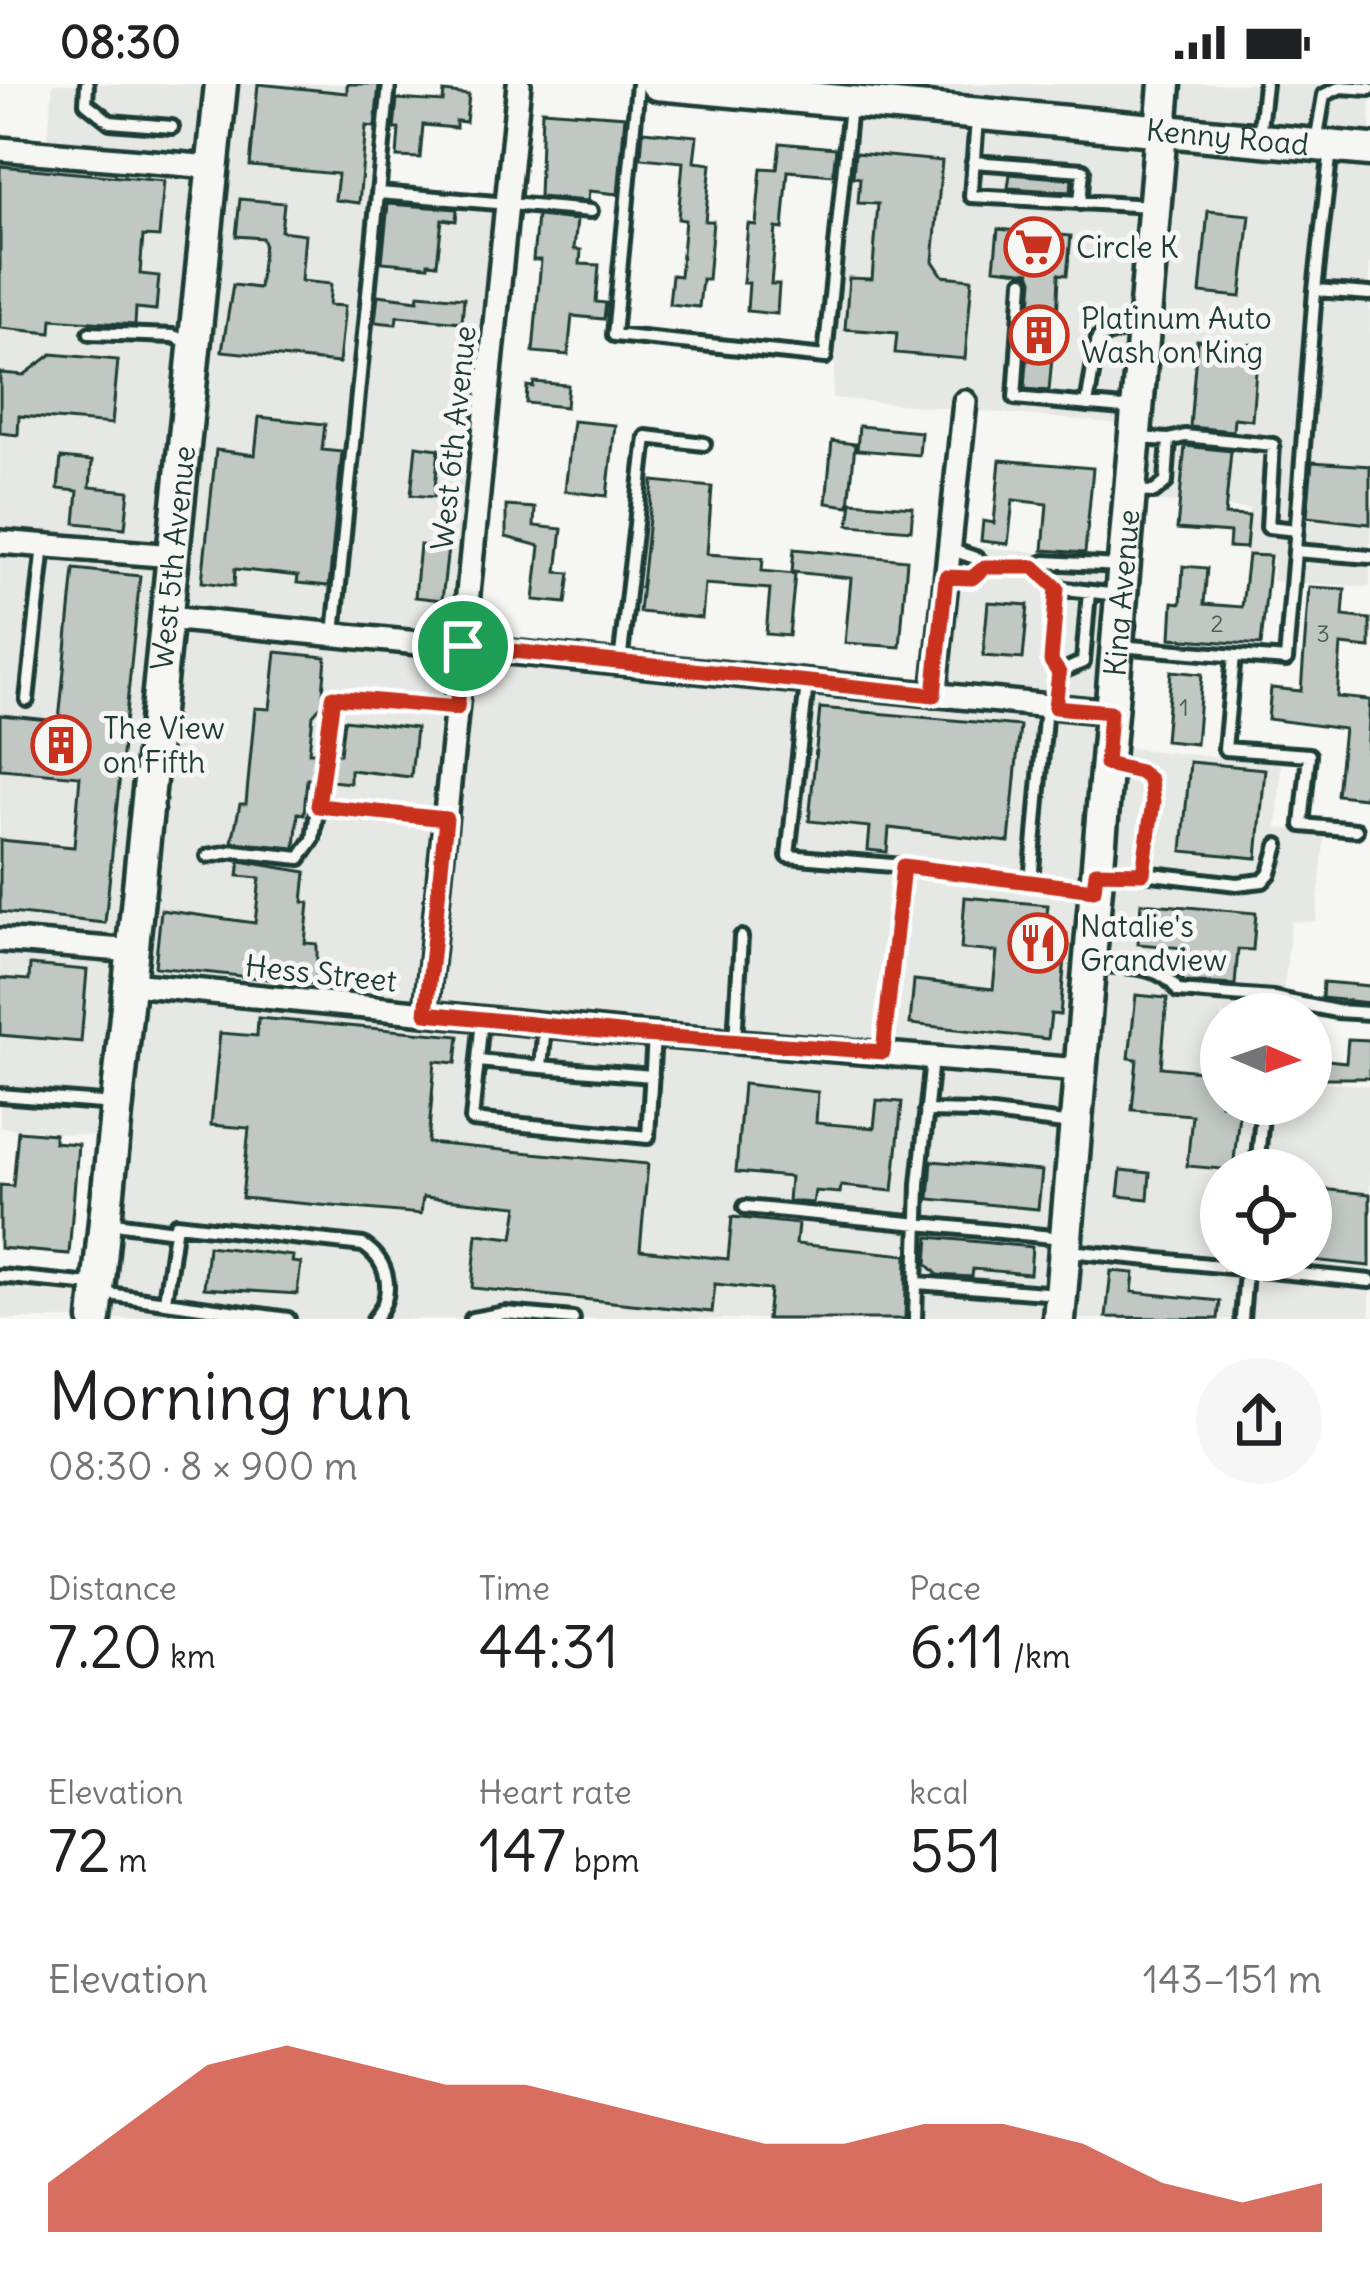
<!DOCTYPE html>
<html lang="en">
<head>
<meta charset="utf-8">
<style>
  :root { --surface:#fff; --page:#f6f6f6; --text:#202124; --muted:#757577; --accent:#c8321e }
  body { margin:0; font-family:Delius,sans-serif; background:var(--page); color:var(--text); height:100vh; display:flex; flex-direction:column; font-size:45px; white-space:nowrap }
  * { box-sizing:border-box; margin:0 }
  p { font-size:39px; color:var(--muted) }
  .icon { flex:none; width:66px; height:66px; fill:none; stroke:currentColor; stroke-width:2; stroke-linecap:round; stroke-linejoin:round }
  .map { position:relative; height:1235px; overflow:hidden }
  .details { display:flex; flex-direction:column; background:var(--surface); flex:1 }
  .details>* { flex:none }
  .needle { width:78px; rotate:92deg }
  .tools { position:absolute; left:1200px; top:909px; display:grid; gap:24px }
  .tools a { display:grid; place-items:center; width:132px; height:132px; border-radius:50%; background:var(--surface); box-shadow:0 6px 18px #0003; font-size:60px }
  .pin { position:absolute; display:grid; place-items:center; width:102px; height:102px; color:#fff; margin:-51px; border:6px solid #fff; border-radius:50%; box-shadow:0 3px 12px #0007 }
  .round { display:grid; place-items:center; flex:none; width:126px; height:126px; border-radius:63px; background:var(--page) }
  .headline { display:flex; align-items:center; justify-content:space-between; height:204px; padding:0 48px }
  h1 { font-size:66px; font-weight:600; line-height:90px }
  .metrics { display:grid; grid-template-columns:repeat(3,1fr); gap:18px; height:204px; padding:12px 48px }
  .metrics div { display:grid; align-content:center }
  .metrics b { font-size:60px; font-weight:600 }
  .metrics small { font-size:33px; font-weight:400 }
  .metrics p { font-size:33px }
  .chart { height:336px; padding:24px 48px }
  .chart p { display:flex; justify-content:space-between }
  .chart svg { width:100%; height:216px; margin-top:12px; fill:var(--accent); opacity:.7 }
  .status { display:flex; justify-content:space-between; align-items:center; height:84px; padding:0 60px; background:var(--surface); direction:ltr }
  .status svg { height:33px; fill:currentColor }
  .map>svg:first-child { display:block }
</style>
</head>
<body>
<div class="status"><b>08:30</b><svg viewBox="0 0 49 12"><path d="M0 12V9h3v3zM5 12V6h3v6zM10 12V3h3v9zM15 12V0h3v12zM26 1h20v11H26zM47 4h2v5h-2z"/></svg></div>
<div class="map">
<svg width="1370" height="1235" viewBox="0 0 1370 1235">
  <rect width="100%" height="100%" fill="#f6f6f2"/>
  <filter id="ink" filterUnits="userSpaceOnUse"><feTurbulence type="fractalNoise" baseFrequency=".00833" numOctaves="2"/><feDisplacementMap in="SourceGraphic" scale="24" xChannelSelector="R" yChannelSelector="G"/><feConvolveMatrix kernelMatrix="1 2 1 2 8 2 1 2 1" color-interpolation-filters="sRGB"/></filter>
  <g filter="url(#ink)">
    <path fill="#e6e8e4" fill-rule="evenodd" d="M53 0H388L378 107 510 121 465 561 936 608 949 460 1124 477 1110 662 1281 680 1277 744 1325 748 1316 837 1291 838 1281 930H1221V1020H1311V997L1370 1002V1235H0V1186L89 1194 100 1053 0 1043V64L46 68ZM1221 1086H1311V1176H1221Z
      M831 0H1370V503L1272 497 1273 474 1246 471 1249 425 1129 415 1134 341 832 314 861 4Z"/>
    <path fill="#c1c8c3" stroke="#1f3d34" stroke-width="3" d="M258 0 347 9V0H379L375 43 366 42 359 119 335 116 338 90 250 82Z
      M444 8 469 11 466 38 456 37V44L423 41 420 74 397 73 399 45H394L397 15 443 18Z
      M542 26 625 32 618 110 589 107 588 117 539 113Z
      M643 47 697 52 694 78 711 80 705 137H713L708 196 702 195 699 223 669 220 672 191 680 192 685 136 678 135 683 78 641 74Z
      M780 59 836 64 833 91 788 87 783 145 776 144 771 200H779L777 230 747 227 749 199H743L748 140 756 141 761 84 777 85Z
      M855 69 942 77 933 177 943 192 972 195 965 275 895 269 897 249 845 245 849 194 872 195 878 120 858 119 860 94 853 93Z
      M0 82 164 97 159 153 143 152 140 190 159 192 156 226 136 224 135 241 52 235 51 249 0 244Z
      M1010 90 1072 95 1071 108 1008 104Z
      M240 115 284 119 281 147 305 150 301 197 331 200 329 221 345 222 339 279 222 267 233 201 259 204 264 160 262 154 236 152Z
      M388 120 457 125 456 137 442 135 437 180 428 179V182L382 178Z
      M1208 127 1250 131 1241 213 1200 209Z
      M537 132 577 136 574 165 581 166 580 180 599 181 596 218 606 219 604 235 572 232 568 271 533 268 541 176H533Z
      M998 145 1071 152 1067 191 1059 190 1056 262H1053L1049 307 1025 305 1033 196 1030 188 994 184Z
      M419 210 464 214 462 238 397 232 396 240 375 238 378 211 418 216Z
      M1197 256 1258 261 1252 336 1234 334 1233 347 1190 343Z
      M52 270 118 276 112 340 19 332 18 351 0 349V289L24 291Z
      M534 298 568 301 566 323 526 319 527 302 533 303Z
      M259 333 325 340 322 366 342 368 329 502 297 499 298 492 235 485 234 502 202 498 216 366 255 371Z
      M573 337 615 341 607 412 565 407Z
      M859 342 921 348 919 371 857 366Z
      M832 357 855 360 849 422 826 419Z
      M416 362 439 365 434 413 411 411Z
      M1185 362 1231 367 1225 431 1249 432 1246 464 1229 463 1230 449 1177 445Z
      M61 374 92 377 90 403 129 407 125 444 75 439 78 407 58 405Z
      M1000 376 1093 384 1085 469 1043 466 1047 420 1013 416 1008 460 981 457 983 437 994 439Z
      M1312 378 1370 382V440L1307 433Z
      M653 397 712 403 707 470 763 474 762 487 795 490 789 552 766 550 770 505 705 500 702 534 639 528Z
      M852 418 913 423 911 446 849 441Z
      M506 422 535 424 534 442 562 445 557 488 570 489 566 519 534 516 540 462 506 453Z
      M420 461 448 464 442 516 415 513Z
      M794 465 907 476 900 563 845 559 851 494 792 488Z
      M1248 471 1270 472 1261 561 1171 554 1173 518 1181 519 1183 482 1207 484 1204 520 1242 523Z
      M74 485 140 492 105 839 0 828V756L74 763 80 692 0 685V631L59 637Z
      M1309 503 1345 505 1343 532 1370 535V564L1341 561 1337 613 1370 616 1365 714 1337 711 1344 645 1268 635 1271 604 1301 607Z
      M988 518 1028 521 1023 575 983 572Z
      M276 568 326 573 322 621 313 631 309 668H315L312 695H307L304 730 298 729 295 764 232 758 240 720H246L255 624 270 625Z
      M1171 587 1202 590 1196 660 1165 657Z
      M820 624 1020 642 1009 758 889 744 887 768 868 766 870 743 809 737Z
      M344 636 416 644 411 693 350 686V699L331 697 335 670H340Z
      M1190 678 1265 685 1257 774 1182 767Z
      M240 777 306 788 303 818 309 819 305 859 317 860V900L155 883 161 826 255 839 260 794 238 792Z
      M965 813 1048 821 1045 848 1067 850 1060 931 1051 930 1048 955 910 940 914 896 993 905 997 868 961 865Z
      M1141 819 1256 829 1253 866 1238 865 1235 901 1183 898 1184 864 1138 860Z
      M30 881 87 886 81 958 0 951V894L29 896Z
      M1323 898 1370 902V919L1322 914Z
      M1136 911 1167 914 1161 983 1221 989V1020H1240L1233 1086 1187 1082 1192 1031 1132 1026 1137 975 1129 974Z
      M258 934 459 952 456 979 435 977 428 1059 648 1080 640 1166 728 1175 732 1133 798 1140 796 1160 907 1171 905 1235H767L770 1206 715 1200 712 1228 472 1204 477 1150 513 1154 518 1122 423 1113 421 1130 242 1114 249 1044 211 1041 220 949 257 952Z
      M1348 955 1370 956V994H1317L1318 975 1346 978Z
      M743 1000 818 1008 816 1039 874 1044 877 1016 902 1018 893 1107 841 1102 840 1109 815 1107 813 1119 788 1117 790 1093 736 1088Z
      M18 1047 54 1050V1058L78 1060 69 1170 0 1164V1101L13 1102Z
      M932 1077 1042 1087 1038 1125 929 1115Z
      M1121 1086 1150 1089 1148 1115 1118 1112Z
      M1311 1104 1370 1110V1182L1311 1176Z
      M929 1153 1032 1163 1030 1190 973 1185 972 1193 938 1191 927 1180Z
      M208 1162 293 1172 292 1178 301 1179 297 1210 204 1204Z
      M1111 1187 1134 1189 1132 1208 1220 1217 1218 1235 1106 1233Z"/>
    <g fill="none" stroke-linecap="round" stroke-linejoin="round">
      <defs>
        <path id="lane" d="M87 0 86 19 110 38 172 43
          M638 0 614 251 825 273 850 21
          M977 36 971 112 1151 122
          M1259 53 1265 0
          M1316 58 1324 11 1341 3 1370 5
          M1331 65 1315 206 1370 210
          M973 78 1083 86 1080 119
          M379 109 591 127
          M1023 197 1015 314 1134 325
          M90 249 173 252 191 259
          M1087 321 1098 254 1126 245 1141 248
          M1138 354 1169 356 1185 352 1273 361 1268 443 1297 446
          M1131 407 1154 408 1166 398 1169 356
          M949 465 978 475 985 483H1034L1057 504
          M1295 467 1315 206
          M1034 483 1045 478 1120 482
          M946 493 972 494 985 483
          M334 550 389 0
          M1119 562 1286 576 1295 467 1370 473
          M1234 572 1225 665 1309 671 1302 741 1356 746
          M620 579 646 353 704 360
          M1059 589 1083 578 1089 508
          M807 599 788 772 903 782
          M27 616 44 461
          M1055 623 1059 589 1051 577 1057 504 1118 511
          M318 722 446 735
          M208 772 235 767 300 774 313 755 333 613 457 624
          M1103 788 1143 789 1153 718 1150 696 1140 688 1109 681
          M1143 789 1237 800 1263 797 1270 789 1278 761
          M1031 798 1046 622
          M1090 881C1120 883 1161 878 1178 907L1273 914 1336 927 1370 929
          M482 935 472 1036 648 1053 654 951
          M545 942 541 983 652 992
          M735 957 741 853
          M883 968 903 782 1091 805
          M478 977 541 983
          M0 1011 114 1020
          M926 1027 976 1028 1072 1040
          M1257 1086 1263 1020
          M745 1123 1063 1154
          M107 1138 175 1147
          M1069 1167 1370 1197
          M0 1192 92 1201
          M918 1199 1058 1210
          M101 1209 288 1235
          M165 1217 176 1140 363 1161C390 1178 395 1211 374 1235
          M472 1235 505 1229 573 1235
          M915 1235 919 1100 932 975
          M1242 1235 1247 1176"/>
        <path id="street" d="M0 65 211 83
          M0 458 173 472
          M167 534 1110 628
          M934 611 965 318
          M0 856 134 867
          M131 900 629 949 1080 986
          M426 929 519 0"/>
        <g id="secondary">
          <path id="s1" d="M657 0 1370 66"/>
          <path id="s2" d="M95 1235 221 0"/>
          <path id="s3" d="M1059 1235 1165 0"/>
        </g>
      </defs>
      <use href="#lane" stroke="#1f3d34" stroke-width="20"/>
      <use href="#street" stroke="#1f3d34" stroke-width="30"/>
      <use href="#secondary" stroke="#1f3d34" stroke-width="39"/>
      <use href="#lane" stroke="#f6f6f2" stroke-width="10"/>
      <use href="#street" stroke="#f6f6f2" stroke-width="21"/>
      <use href="#secondary" stroke="#f6f6f2" stroke-width="30"/>
    </g>
  </g>
  <g fill="none" stroke-linecap="round" stroke-linejoin="round" filter="url(#ink)">
    <defs>
      <path id="route" d="M985 483H1034L1057 504 1051 577 1059 589 1055 623 1110 628 1106 680 1140 688 1150 696 1153 718 1143 789 1096 788 1094 806 903 782 883 968 629 950 426 929 446 735 318 722 333 613 457 624 463 562 934 611 946 493 972 494Z"/>
    </defs>
    <use href="#route" stroke="#fff" stroke-width="24"/>
    <use href="#route" stroke="#c8321e" stroke-width="15"/>
  </g>
  <defs>
    <symbol id="supermarket-ring" viewBox="-11 -11 22 22"><circle r="9.5" fill="#f6f6f2" stroke="#c8321e" stroke-width="1.5"/><path d="M-6-5.5h2.5l.6 2H6L4.5 2H-2.5L-4.4-4H-6ZM-1.5 3.2a1.3 1.3 0 1 0 .1 0ZM3 3.2a1.3 1.3 0 1 0 .1 0Z" fill="#c8321e"/></symbol>
    <symbol id="building-ring" viewBox="-11 -11 22 22"><circle r="9.5" fill="#f6f6f2" stroke="#c8321e" stroke-width="1.5"/><path d="M-4-6H4V6H1V3H-1V6H-4ZM-2.5-4.3h1.7v1.8h-1.7ZM.8-4.3h1.7v1.8H.8ZM-2.5-1h1.7V.8h-1.7ZM.8-1h1.7V.8H.8Z" fill="#c8321e"/></symbol>
    <symbol id="restaurant-ring" viewBox="-11 -11 22 22"><circle r="9.5" fill="#f6f6f2" stroke="#c8321e" stroke-width="1.5"/><path d="M-5-6h1v4h1v-4h1v4h1v-4h1v5L-1.5 .5V6h-2V.5L-5-1ZM5-6V6H3V1.5H1.5Q1.5-4 5-6Z" fill="#c8321e"/></symbol>
  </defs>
  <g fill-rule="evenodd">
    <use href="#supermarket-ring" x="1001" y="130" width="66" height="66"/>
    <use href="#building-ring" x="1006" y="218" width="66" height="66"/>
    <use href="#building-ring" x="28" y="628" width="66" height="66"/>
    <use href="#restaurant-ring" x="1005" y="826" width="66" height="66"/>
  </g>
  <g text-anchor="middle" dominant-baseline="central" stroke-width="10" stroke-linejoin="round" paint-order="stroke">
    <g font-size="24" fill="#486058">
      <text x="1217" y="539">2</text>
      <text x="1323" y="549">3</text>
      <text x="1184" y="623">1</text>
    </g>
    <g font-size="30" fill="#1f3d34" stroke="#f6f6f2">
      <text stroke="none"><textPath href="#s1" startOffset="573">Kenny Road</textPath></text>
      <text transform="translate(453 354) rotate(-84)">West 6th Avenue</text>
      <text stroke="none"><textPath href="#s2" startOffset="765">West 5th Avenue</textPath></text>
      <text stroke="none"><textPath href="#s3" startOffset="729">King Avenue</textPath></text>
      <text transform="translate(321 889) rotate(6)">Hess Street</text>
    </g>
    <g font-size="30" fill="#1f3d34" stroke="#f6f6f2" text-anchor="start">
      <text x="1076" y="163">Circle K</text>
      <text x="1081" y="234">Platinum Auto<tspan x="1081" dy="34">Wash on King</tspan></text>
      <text x="103" y="644">The View<tspan x="103" dy="34">on Fifth</tspan></text>
      <text x="1080" y="842">Natalie's<tspan x="1080" dy="34">Grandview</tspan></text>
    </g>
  </g>
</svg>
<div class="tools">
<a><svg class="needle" viewBox="-14 -14 28 28"><path d="M0-13l5 13h-10z" fill="#e53935"/><path d="M0 13l5-13h-10z" fill="#757577"/></svg></a>
<a><svg class="icon" aria-label="locate" viewBox="0 0 24 24"><circle cx="12" cy="12" r="6"/><path d="M12 2v4M12 18v4M2 12h4M18 12h4"/></svg></a>
</div>
<div class="pin" style="left:463px;top:562px;background:#1e9e55"><svg class="icon" aria-label="arrive" viewBox="0 0 24 24"><path d="M6 21V4h12l-3 4 3 4H6"/></svg></div>
</div>
<section class="details">
<div class="headline"><div><h1>Morning run</h1><p>08:30 · 8 × 900 m</p></div><a class="round"><svg class="icon" aria-label="share" viewBox="0 0 24 24"><path d="M12 15V3M7 8l5-5 5 5M5 13v7h14v-7"/></svg></a></div>
<div class="metrics">
<div><p>Distance</p><b>7.20<small> km</small></b></div>
<div><p>Time</p><b>44:31</b></div>
<div><p>Pace</p><b>6:11<small> /km</small></b></div>
</div>
<div class="metrics">
<div><p>Elevation</p><b>72<small> m</small></b></div>
<div><p>Heart rate</p><b>147<small> bpm</small></b></div>
<div><p>kcal</p><b>551</b></div>
</div>
<div class="chart"><p><span>Elevation</span>143–151 m</p>
<svg viewBox="0 0 160 44" preserveAspectRatio="none"><path d="M0 44V34L10 22L20 10L30 6L40 10L50 14L60 14L70 18L80 22L90 26L100 26L110 22L120 22L130 26L140 34L150 38L160 34V44z"/></svg>
</div>
</section>
</body>
</html>
